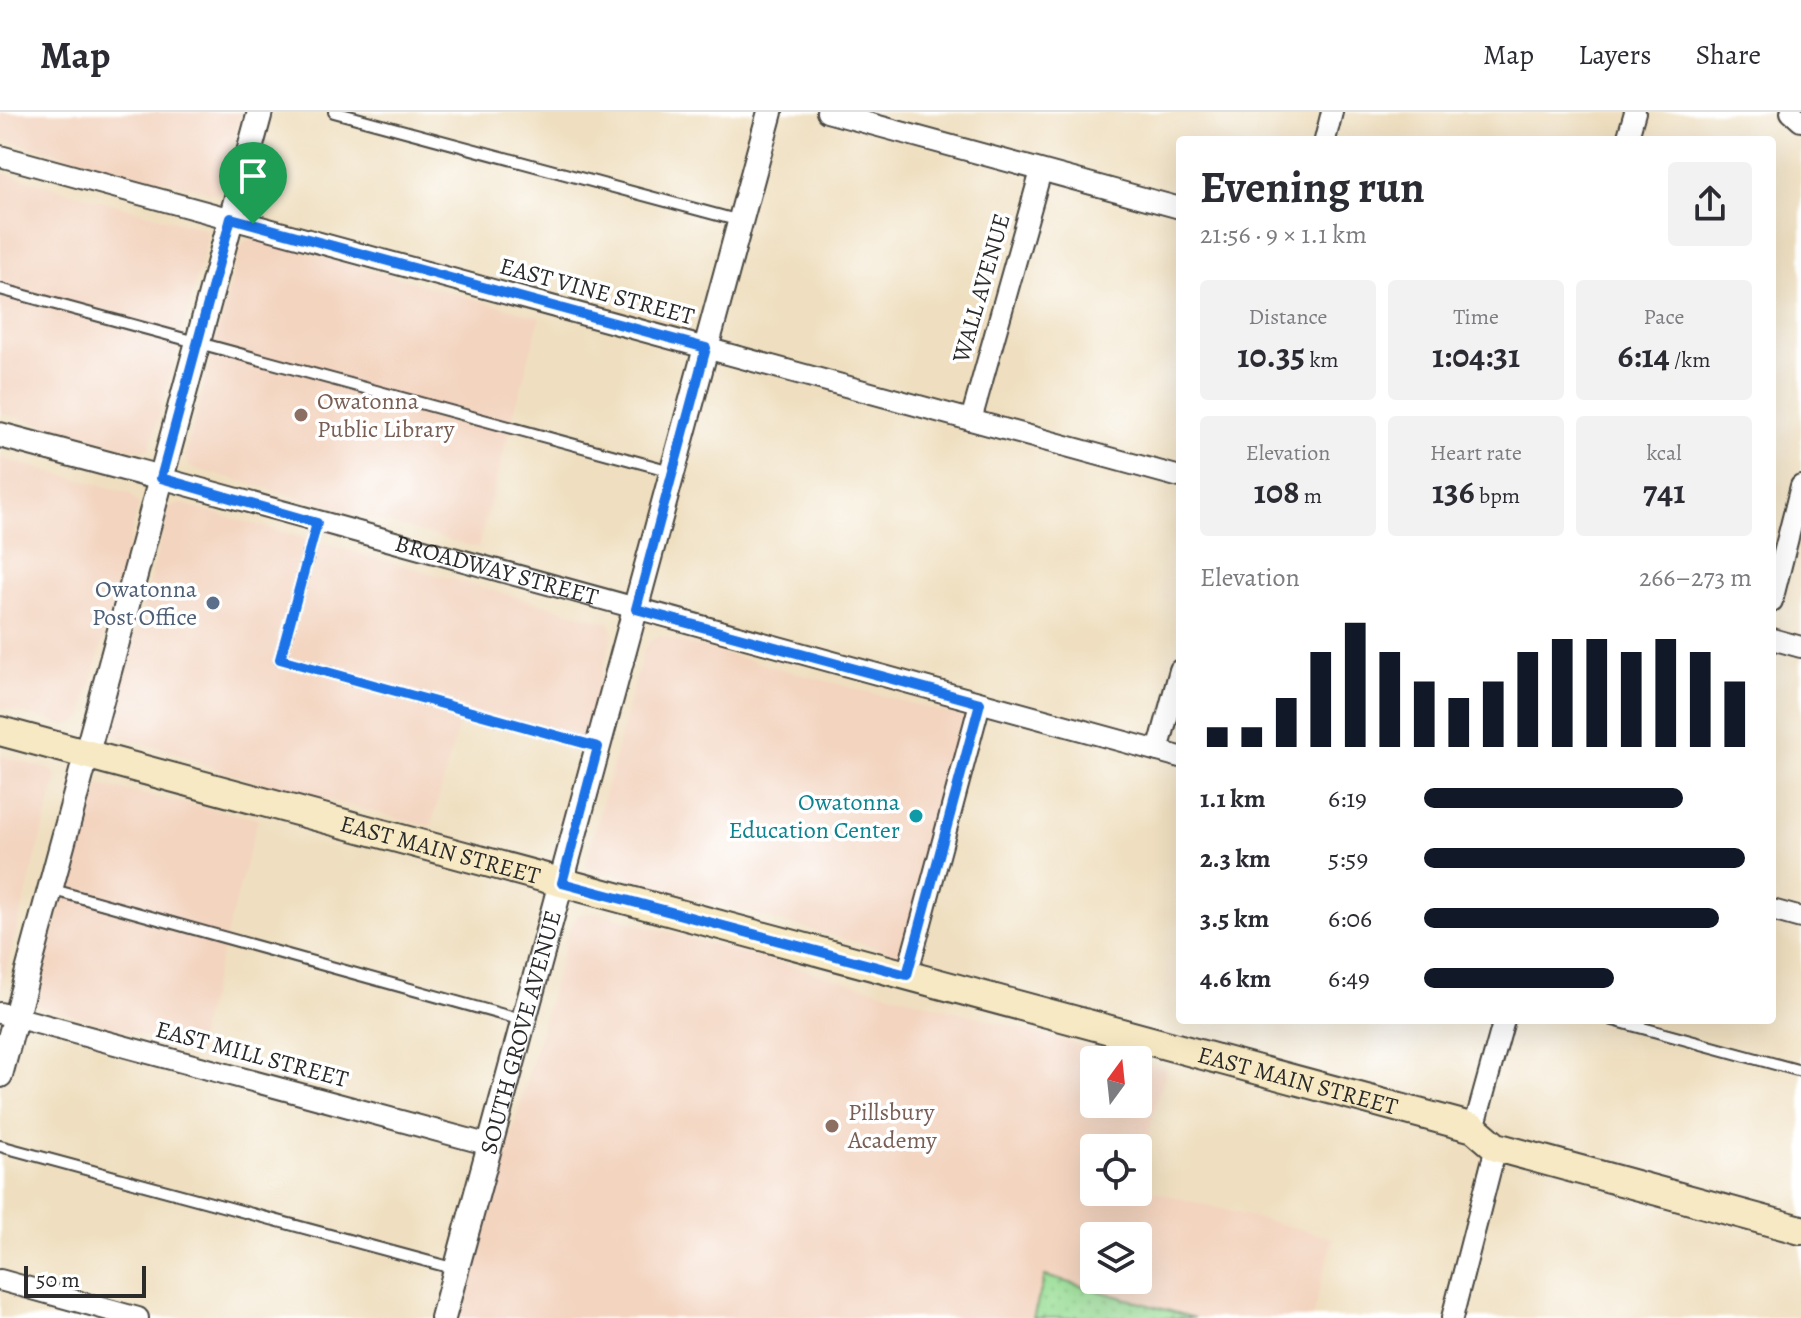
<!DOCTYPE html>
<html lang="en">
<head>
<meta charset="utf-8">
<style>
  :root { --surface:#fff; --page:#f2f2f3; --text:#2b2b33; --muted:#7c7c81; --line:#e1e1e2; --accent:#111827 }
  body { margin:0; font-family:Alegreya,serif; background:var(--page); color:var(--text); height:100vh; display:flex; flex-direction:column; font-size:30px; white-space:nowrap }
  * { box-sizing:border-box; margin:0 }
  p { font-size:26px; color:var(--muted) }
  .icon { flex:none; width:44px; height:44px; fill:none; stroke:currentColor; stroke-width:2; stroke-linecap:round; stroke-linejoin:round }
  .map { position:relative; flex:1; overflow:hidden }
  .panel { position:absolute; left:1176px; top:24px; width:600px; height:888px; display:flex; flex-direction:column; background:var(--surface); border-radius:8px; box-shadow:0 8px 32px #0002 }
  .panel>* { flex:none }
  .needle { width:52px; rotate:15deg }
  .tools { position:absolute; left:1080px; top:934px; display:grid; gap:16px }
  .tools a { display:grid; place-items:center; width:72px; height:72px; border-radius:8px; background:var(--surface); box-shadow:0 8px 32px #0002; font-size:40px }
  .scale { position:absolute; left:24px; bottom:20px; width:122px; box-sizing:border-box; padding-left:8px; border:4px solid #2b2b2b; border-top:0; font-size:22px; line-height:28px; white-space:nowrap; color:#2b2b2b; -webkit-text-stroke:6px #fff; paint-order:stroke }
  .pin { position:absolute; display:grid; place-items:center; width:68px; height:68px; color:#fff; margin:-82px -34px; border-radius:50% 50% 50% 0; rotate:-45deg; box-shadow:0 0 8px #0007 }
  .pin .icon { rotate:45deg }
  .round { display:grid; place-items:center; flex:none; width:84px; height:84px; border-radius:8px; background:var(--page) }
  .headline { display:flex; align-items:center; justify-content:space-between; height:136px; padding:0 24px }
  h1 { font-size:44px; font-weight:600; line-height:60px }
  .figures { display:grid; grid-template-columns:repeat(3,1fr); gap:12px; height:136px; padding:8px 24px }
  .figures div { display:grid; align-content:center; border-radius:8px; background:var(--page); text-align:center }
  .figures b { font-size:34px; font-weight:600 }
  .figures small { font-size:22px; font-weight:400 }
  .figures p { font-size:22px }
  .chart { height:224px; padding:16px 24px }
  .chart p { display:flex; justify-content:space-between }
  .chart svg { width:100%; height:144px; margin-top:8px; stroke:var(--accent); stroke-width:6 }
  ul { padding:0 24px; list-style:none; font-size:26px }
  li { display:grid; grid-template-columns:128px 96px 1fr; align-items:center; height:60px }
  li i { height:20px; border-radius:10px; background:var(--accent) }
  header { display:flex; align-items:center; gap:48px; box-sizing:border-box; height:112px; padding:0 40px; background:var(--surface); border-bottom:2px solid var(--line) }
  header strong { font-size:38px }
  nav { display:flex; gap:44px; margin-inline-start:auto; font-size:28px }
  .map>svg:first-child { display:block }
</style>
</head>
<body>
<header>
<strong>Map</strong>
<nav><a>Map</a><a>Layers</a><a>Share</a></nav>
</header>
<div class="map">
<svg width="1801" height="1206" viewBox="0 0 1801 1206">
  <defs>
    <pattern id="grass-dots" width="8" height="8" patternUnits="userSpaceOnUse" patternTransform="scale(2)"><rect width="8" height="8" fill="#9ade96"/><path d="M2 2h.1M6 6h.1" fill="none" stroke="#85bf81" stroke-width="1.8" stroke-linecap="round"/></pattern>
  </defs>
  <rect width="100%" height="100%" fill="#fff"/>
  <filter id="ink" filterUnits="userSpaceOnUse"><feTurbulence type="fractalNoise" baseFrequency=".0125" numOctaves="2"/><feDisplacementMap in="SourceGraphic" scale="16" xChannelSelector="R" yChannelSelector="G"/><feConvolveMatrix kernelMatrix="1 2 1 2 8 2 1 2 1" color-interpolation-filters="sRGB"/></filter>
  <filter id="wash" filterUnits="userSpaceOnUse"><feTurbulence type="fractalNoise" baseFrequency=".006" numOctaves="4" result="noise"/><feDisplacementMap in="SourceGraphic" scale="32" xChannelSelector="R" yChannelSelector="G"/><feGaussianBlur stdDeviation="1.8" result="paint"/><feColorMatrix in="noise" values="0 0 0 0 0 0 0 0 0 0 0 0 0 0 0 0 0 1.4 0 .05"/><feComposite in="paint" operator="in"/></filter>
  <g filter="url(#wash)">
    <rect width="100%" height="100%" fill="#efdfc0"/>
    <path fill="#f3d4bf" fill-rule="evenodd" d="M0 0H242L217 82 0 27Z
      M0 60 207 118V128L150 336 138 339 0 301Z
      M257 127 540 205 478 436 189 355 185 343 239 140 245 129Z
      M0 346 130 381 139 393 82 606 76 611 66 613 0 595Z
      M182 392 610 511 613 522 582 637 461 604 431 715 222 660 177 641 121 625 113 618 114 599 170 395Z
      M659 524 973 608 909 845 585 755 643 539 650 529Z
      M0 644 52 658 57 665 0 881Z
      M99 673 258 707 195 939 36 893 35 880Z
      M595 800 1135 948H1094V992H1138V949L1166 957 1138 1062V1036H1094V1080H1138V1075L1333 1126 1312 1206H460L569 818 578 803ZM1094 1124H1138V1168H1094Z"/>
    <path fill="url(#grass-dots)" stroke="#628460" stroke-width="2" d="M1045 1164 1195 1206H1033Z"/>
  </g>
  <g filter="url(#ink)">
    <g fill="none" stroke-linecap="round" stroke-linejoin="round">
      <defs>
        <path id="service" d="M334 0 740 109
          M0 177 671 359
          M317 411 280 547 598 635
          M50 777 522 908
          M1613 908 1801 959
          M0 1034 456 1157"/>
        <g id="minor">
          <path d="M827 0 1180 96"/>
          <path d="M1791 0 1801 9"/>
          <path d="M1325 28 1332 0"/>
          <path d="M1627 28 1635 0"/>
          <path d="M0 44 1180 365"/>
          <path d="M971 308 1041 59"/>
          <path id="s1" d="M161 366 1180 645"/>
          <path d="M1772 489 1801 374"/>
          <path d="M1772 527 1801 535"/>
          <path d="M1158 639 1180 558"/>
          <path d="M1772 798 1801 806"/>
          <path d="M907 863 980 591"/>
          <path d="M0 901 490 1033"/>
          <path d="M1474 1016 1504 908"/>
          <path d="M0 1168 138 1206"/>
          <path d="M1452 1206 1496 1035"/>
        </g>
        <g id="tertiary">
          <path d="M0 323 161 366"/>
          <path d="M0 963 260 0"/>
          <path id="s2" d="M443 1206 770 0"/>
        </g>
        <g id="secondary">
          <path id="s3" d="M0 619 1474 1016 1496 1035 1801 1118"/>
        </g>
      </defs>
      <use href="#service" stroke="#484641" stroke-width="14"/>
      <use href="#minor" stroke="#484641" stroke-width="24"/>
      <use href="#tertiary" stroke="#484641" stroke-width="28"/>
      <use href="#secondary" stroke="#484641" stroke-width="32"/>
      <use href="#service" stroke="#fff" stroke-width="10"/>
      <use href="#minor" stroke="#fff" stroke-width="20"/>
      <use href="#tertiary" stroke="#fff" stroke-width="24"/>
      <use href="#secondary" stroke="#f7e9c3" stroke-width="28"/>
    </g>
  </g>
  <g fill="none" stroke-linecap="round" stroke-linejoin="round" filter="url(#ink)">
    <defs>
      <path id="route" d="M231 106 706 236 636 497 980 591 907 863 562 771 598 635 280 547 317 411 161 366Z"/>
    </defs>
    <use href="#route" stroke="#fff" stroke-width="16"/>
    <use href="#route" stroke="#1a73e8" stroke-width="10"/>
  </g>
  <g fill="#8d6e63" stroke="#fff" stroke-width="3">
    <circle cx="301" cy="303" r="8"/>
    <circle cx="832" cy="1014" r="8"/>
  </g>
  <circle fill="#5c6f8a" stroke="#fff" stroke-width="3" cx="213" cy="491" r="8"/>
  <circle fill="#0f9aa8" stroke="#fff" stroke-width="3" cx="916" cy="704" r="8"/>
  <g text-anchor="middle" dominant-baseline="central" stroke-width="7" stroke-linejoin="round" paint-order="stroke">
    <g font-size="24" fill="#2b2b2b" stroke="#fff">
      <text transform="translate(981 176) rotate(-74)">WALL AVENUE</text>
      <text transform="translate(597 179) rotate(15)">EAST VINE STREET</text>
      <text stroke="none"><textPath href="#s1" startOffset="348">BROADWAY STREET</textPath></text>
      <text stroke="none"><textPath href="#s3" startOffset="456">EAST MAIN STREET</textPath></text>
      <text stroke="none"><textPath href="#s2" startOffset="296">SOUTH GROVE AVENUE</textPath></text>
      <text transform="translate(252 942) rotate(15)">EAST MILL STREET</text>
      <text stroke="none"><textPath href="#s3" startOffset="1344">EAST MAIN STREET</textPath></text>
    </g>
    <g font-size="24" fill="#785e54" stroke="#fff" text-anchor="start">
      <text x="317" y="289">Owatonna<tspan x="317" dy="28">Public Library</tspan></text>
      <text x="848" y="1000">Pillsbury<tspan x="848" dy="28">Academy</tspan></text>
    </g>
    <g font-size="24" fill="#4e5e75" stroke="#fff" text-anchor="end">
      <text x="197" y="477">Owatonna<tspan x="197" dy="28">Post Office</tspan></text>
    </g>
    <g font-size="24" fill="#0d838f" stroke="#fff" text-anchor="end">
      <text x="900" y="690">Owatonna<tspan x="900" dy="28">Education Center</tspan></text>
    </g>
  </g>
</svg>
<div class="tools">
<a><svg class="needle" viewBox="-14 -14 28 28"><path d="M0-13l5 13h-10z" fill="#e53935"/><path d="M0 13l5-13h-10z" fill="#7c7c81"/></svg></a>
<a><svg class="icon" aria-label="locate" viewBox="0 0 24 24"><circle cx="12" cy="12" r="6"/><path d="M12 2v4M12 18v4M2 12h4M18 12h4"/></svg></a>
<a><svg class="icon" aria-label="layers" viewBox="0 0 24 24"><path d="M12 4l9 5-9 5-9-5zM3 14l9 5 9-5"/></svg></a>
</div>
<div class="scale">50 m</div>
<div class="pin" style="left:253px;top:112px;background:#1e9e55"><svg class="icon" aria-label="arrive" viewBox="0 0 24 24"><path d="M6 21V4h12l-3 4 3 4H6"/></svg></div>
<section class="panel">
<div class="headline"><div><h1>Evening run</h1><p>21:56 · 9 × 1.1 km</p></div><a class="round"><svg class="icon" aria-label="share" viewBox="0 0 24 24"><path d="M12 15V3M7 8l5-5 5 5M5 13v7h14v-7"/></svg></a></div>
<div class="figures">
<div><p>Distance</p><b>10.35<small> km</small></b></div>
<div><p>Time</p><b>1:04:31</b></div>
<div><p>Pace</p><b>6:14<small> /km</small></b></div>
</div>
<div class="figures">
<div><p>Elevation</p><b>108<small> m</small></b></div>
<div><p>Heart rate</p><b>136<small> bpm</small></b></div>
<div><p>kcal</p><b>741</b></div>
</div>
<div class="chart"><p><span>Elevation</span>266–273 m</p>
<svg viewBox="0 0 160 44" preserveAspectRatio="none"><path d="M5 44V38M15 44V38M25 44V29M35 44V15M45 44V6M55 44V15M65 44V24M75 44V29M85 44V24M95 44V15M105 44V11M115 44V11M125 44V15M135 44V11M145 44V15M155 44V24"/></svg>
</div>
<ul>
<li><b>1.1 km</b>6:19<i style="width:79%"></i></li>
<li><b>2.3 km</b>5:59<i style="width:98%"></i></li>
<li><b>3.5 km</b>6:06<i style="width:90%"></i></li>
<li><b>4.6 km</b>6:49<i style="width:58%"></i></li>
</ul>
</section>
</div>
</body>
</html>
